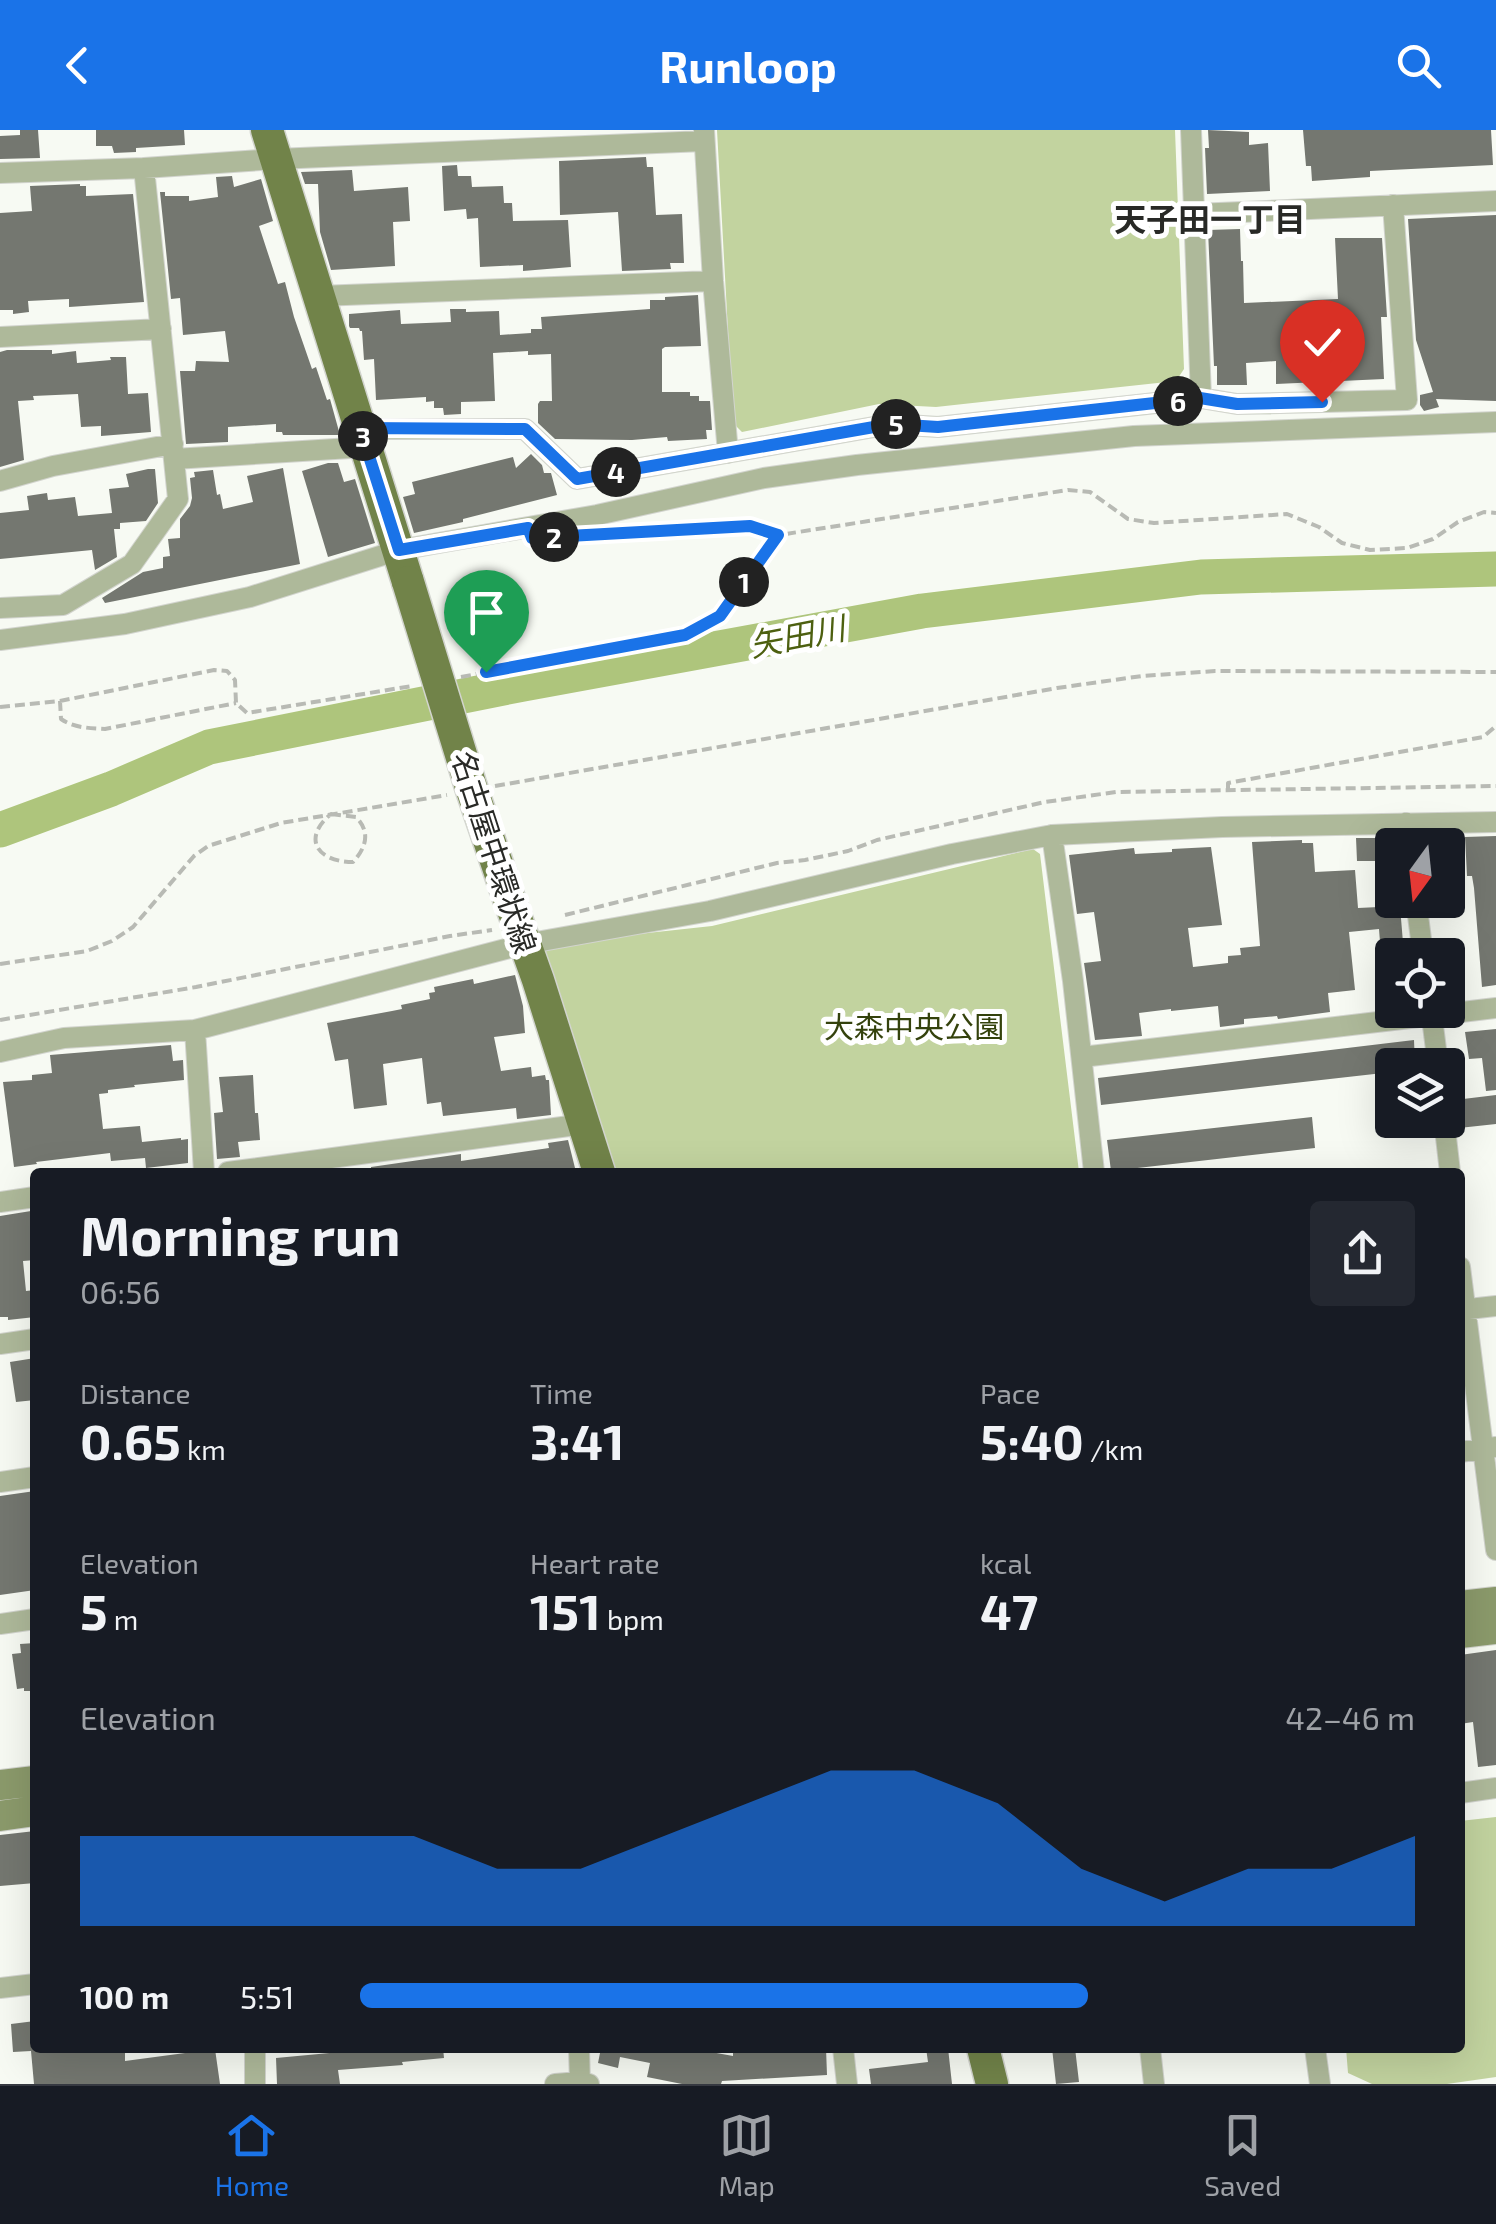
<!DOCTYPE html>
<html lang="en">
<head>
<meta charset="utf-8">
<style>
  :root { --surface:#171b24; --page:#242831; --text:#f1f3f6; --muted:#9ea1a6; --line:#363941; --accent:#1a73e8 }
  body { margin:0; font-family:"Exo 2","Noto Sans JP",sans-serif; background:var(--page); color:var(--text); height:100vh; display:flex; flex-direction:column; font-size:38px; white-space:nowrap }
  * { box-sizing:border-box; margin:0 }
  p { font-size:32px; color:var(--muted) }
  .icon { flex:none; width:55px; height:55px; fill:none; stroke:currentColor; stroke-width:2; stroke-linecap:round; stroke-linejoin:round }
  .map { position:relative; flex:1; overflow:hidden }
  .details { position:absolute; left:30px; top:1038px; width:1435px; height:885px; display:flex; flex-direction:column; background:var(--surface); border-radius:10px; box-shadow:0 10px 40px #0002 }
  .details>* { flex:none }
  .needle { width:65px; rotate:195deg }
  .fabs { position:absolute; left:1375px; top:698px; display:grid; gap:20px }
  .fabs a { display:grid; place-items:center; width:90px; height:90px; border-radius:10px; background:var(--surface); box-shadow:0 10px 40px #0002; font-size:50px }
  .pin { position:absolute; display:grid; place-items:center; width:85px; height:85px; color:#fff; margin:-102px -42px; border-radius:50% 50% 50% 0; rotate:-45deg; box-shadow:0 0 10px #0007 }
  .pin .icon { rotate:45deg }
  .km { position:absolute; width:50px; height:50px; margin:-25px; border-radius:50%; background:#222; color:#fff; font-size:28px; line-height:50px; text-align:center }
  .round { display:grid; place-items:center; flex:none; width:105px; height:105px; border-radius:10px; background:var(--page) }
  .head { display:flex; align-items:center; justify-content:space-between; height:170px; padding:0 50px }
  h1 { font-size:55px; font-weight:700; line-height:75px }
  .metrics { display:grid; grid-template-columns:repeat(3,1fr); gap:15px; height:170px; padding:10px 50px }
  .metrics div { display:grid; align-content:center }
  .metrics b { font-size:50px; font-weight:700 }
  .metrics small { font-size:28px; font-weight:400 }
  .metrics p { font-size:28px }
  .chart { height:280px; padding:20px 50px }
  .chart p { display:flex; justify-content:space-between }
  .chart svg { width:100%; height:180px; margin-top:10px; fill:var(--accent); opacity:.7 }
  ul { padding:0 50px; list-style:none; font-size:32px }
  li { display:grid; grid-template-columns:160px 120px 1fr; align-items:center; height:75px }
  li i { height:25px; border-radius:12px; background:var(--accent) }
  header { display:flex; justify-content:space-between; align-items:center; height:130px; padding:0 50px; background:var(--accent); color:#fff; font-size:45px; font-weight:700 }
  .dock { display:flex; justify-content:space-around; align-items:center; height:140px; border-top:2px solid var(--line); background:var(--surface); font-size:28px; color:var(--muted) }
  .dock a { display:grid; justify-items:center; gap:5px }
  .dock .current { color:var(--accent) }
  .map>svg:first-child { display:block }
</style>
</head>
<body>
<header><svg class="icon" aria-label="back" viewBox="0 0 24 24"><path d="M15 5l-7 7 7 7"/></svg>Runloop<svg class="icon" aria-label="search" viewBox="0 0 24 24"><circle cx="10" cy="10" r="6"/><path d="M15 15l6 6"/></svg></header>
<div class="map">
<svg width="1496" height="1954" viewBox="0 0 1496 1954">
  <rect width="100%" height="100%" fill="#f7faf3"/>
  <path fill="#c2d39f" d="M717 0H1175L1184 239 1176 251 936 277 879 274 742 302 733 293Z
    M1033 719 1040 724 1079 1042H612L540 821 546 814 712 796Z
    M1496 1687V1947L1447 1954H1372L1348 1943 1346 1918H1460V1691Z"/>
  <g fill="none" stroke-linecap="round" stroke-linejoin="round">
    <path stroke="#aec57c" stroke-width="35" d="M0 700 111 659 209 617 523 554 922 481 1201 447 1496 439"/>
  </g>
  <path fill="#747770" d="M20 0H38L40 28 0 29V6L20 5Z
    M96 0H184L185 15 136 18V22L114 23 112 16H96Z
    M1208 0 1249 2V15L1268 13 1270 61 1207 64 1205 18H1209Z
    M1303 0H1491L1493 35 1370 41V47L1312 51 1311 36H1306Z
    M646 27 647 37H653L656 85 682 84 684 133H670L671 139 622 141 618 82 560 85 559 31Z
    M457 35 458 46H471L472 57 503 56 504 73H512L513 91 568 90 571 137 523 141V135L480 137 478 88 467 89 466 79 444 81 442 36Z
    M352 40 354 61 408 57 410 91 393 92 395 136 331 140 320 102 318 54H305L301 42Z
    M232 46 234 57 261 49 273 91 259 96 278 154 285 152 294 187 312 239 316 237 327 270 330 269 340 305H283L282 302H276V294L228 297V312L186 314 180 241H195L196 231 229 232 225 201 183 205 180 168 171 169 160 62H165V66H189V71L218 67 216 47Z
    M80 54V56H86V66L133 64 144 172 69 177V169L28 171 29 182 13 184V180H0V83L32 81 30 56Z
    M1496 85V271L1436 269 1439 277 1424 281 1420 275V265L1433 262 1416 210 1408 89Z
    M1240 99 1241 131H1243L1244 173 1338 169 1335 108H1382L1387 187H1381L1384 249 1276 254V231L1246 233 1247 255H1217V236H1214L1208 100Z
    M698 165 701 216 665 217 662 219V262H690V266H699V271H710L712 300H706L707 309 668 311 667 307 632 310 555 309 538 293V274L540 271H552L551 224 528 225V221L493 223 495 271 461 272V284L444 285 443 278H434V271L426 272V267L376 270 374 229 364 230 362 201H360L359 198H350L349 196V184L400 180 401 194 451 192 450 179H466V182L499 181 500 205 531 203V199H542L541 187 650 179V170H665V167Z
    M7 220H52V224L76 221 77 233 111 230 110 227H126L128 264 148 263 151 302 101 306V296L81 297 78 264 33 266 34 270 18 271 24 330 0 337V222Z
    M531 324 542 335 544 343H551L557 365 463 389V392L414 403 403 367 415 364 412 352 513 327 516 338Z
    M328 333H338L344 352 355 349 375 413 328 427 302 341Z
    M283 338 300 434 105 473 102 468 143 442 163 438V427L170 426 168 409 180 408V389L190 376 192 368 190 348 195 347 194 342 213 340 217 365 220 364 223 379 253 372 247 346Z
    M148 339H155L158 373 146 391 120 393V399H114L117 427 95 440 92 420 0 429V383L29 380 27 366 47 363 48 370 75 367 78 386 112 383 109 359 129 357 126 344Z
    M1496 706V855L1482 857 1474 758 1472 746H1467L1465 707Z
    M1356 708H1390V731H1357Z
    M1302 710V713H1313L1315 742 1355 740 1358 778 1400 776 1404 825H1381L1379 799 1349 802 1355 860 1328 863 1330 882 1278 889 1277 886 1244 889V894L1220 897 1218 876 1171 881V879L1139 883 1142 906 1095 910 1084 833 1101 831 1094 782 1077 784 1069 725 1134 718 1135 724 1172 722V719L1211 717 1222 795 1188 798 1193 837 1228 833V826L1241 825 1240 818 1260 816 1252 712Z
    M515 845 523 876 525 903 494 907 501 941 531 937 532 947 545 945 546 950H549L551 985 517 989 516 978 443 986 441 972 427 974 422 928 383 934 387 975 354 979 348 929 335 931 327 893 392 881 402 879 401 875 430 869 429 863 435 862 434 857 473 849 474 854Z
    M1496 899V960L1486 961 1482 928 1469 929 1465 902Z
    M1414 910 1415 935H1392V942L1101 975 1098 948Z
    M171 915 173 931 183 930 184 950 134 955 135 957 108 960V963L99 964 103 999 140 996 142 1012 181 1008V1010L188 1009V1033L146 1038 145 1028 111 1031 110 1023 36 1032 37 1034 14 1037 3 952 32 950V945L52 943 50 925Z
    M253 945 255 983H258L260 1010 238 1012 240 1027 217 1029 214 983 223 982 219 947Z
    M1496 965V994L1459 998 1455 970Z
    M1312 987 1315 1018 1111 1041 1107 1010Z
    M568 1010 576 1042H371V1037L461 1024V1031L549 1018 548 1013Z
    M31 1081 33 1097H35V1130L23 1131 26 1161 35 1160V1187L8 1190V1187H0V1086Z
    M35 1228V1270L16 1272 10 1232Z
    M35 1361V1460L0 1465V1366Z
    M35 1513V1561H24V1558L17 1559 12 1524 21 1523 20 1514Z
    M1496 1520V1635L1478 1637 1473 1592 1460 1594V1525Z
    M35 1701V1753L0 1756V1705Z
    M35 1891V1918H125V1931L215 1919 220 1954H34L31 1921 13 1922 11 1894Z
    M340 1918H443L444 1928 402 1932 403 1935 338 1940 340 1954H277L276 1928 340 1922Z
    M601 1918H689L733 1926V1918H826L827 1945 722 1951 721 1954H682L647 1947 650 1933 620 1927 618 1938 598 1933Z
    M926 1918H948L952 1954H871L869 1939 928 1932Z
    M1052 1918H1075L1079 1952 1056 1954Z"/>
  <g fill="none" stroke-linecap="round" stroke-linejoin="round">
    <defs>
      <path id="street" d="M704 0 713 151 728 323
        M1191 0 1201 268
        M0 43 144 38 276 29 704 11
        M1195 84 1496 71
        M319 166 713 151
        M0 207 161 199
        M361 299H525L577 349 891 294 938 297 1201 268 1237 274 1407 270 1393 75
        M174 329 367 317
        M0 351 53 336 173 314
        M0 478 63 475 132 434 178 369 144 38
        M0 510 125 494 250 467 399 420 597 385 764 348 857 335 1134 306 1496 292
        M1406 693 1408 715
        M1052 705 1073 851 1094 1042
        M1416 770 1423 825
        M1431 880 1438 935
        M195 900 204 1042
        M0 922 64 908 195 900 525 814 710 781 952 724 1052 705 1222 697 1496 692
        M1082 927 1496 878
        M1444 990 1450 1042
        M228 1042 584 994
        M0 1072 35 1067
        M1460 1137 1496 1420
        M1460 1180 1496 1176
        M0 1214 35 1209
        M1460 1322 1496 1317
        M0 1352 35 1347
        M0 1494 35 1489
        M1460 1663 1496 1658
        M0 1858 35 1854
        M255 1918V1954
        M579 1918 580 1954
        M843 1918 847 1954
        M1150 1918 1154 1954
        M1315 1918 1320 1954
        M555 1954 580 1952 589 1954"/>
      <path id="secondary" d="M1460 1476 1496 1472
        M1460 1503 1496 1499
        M0 1655 35 1651
        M0 1686 35 1681"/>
      <path id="primary" d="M267 0 408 452
        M507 763 538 850 599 1042
        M983 1918 992 1954"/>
    </defs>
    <use href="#street" stroke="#d2d4ce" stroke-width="22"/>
    <use href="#secondary" stroke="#d2d4ce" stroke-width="32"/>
    <use href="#primary" stroke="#d2d4ce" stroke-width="35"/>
    <path stroke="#b8bab4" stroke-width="4" stroke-dasharray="10 5" stroke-linecap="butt" d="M610 404 749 396 779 405
      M461 547 685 505 720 486 779 405 1068 360 1090 362 1128 389 1154 393 1287 384 1319 397 1342 413 1370 420 1407 418 1433 409 1458 392 1484 382 1496 383
      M60 571 61 589C74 598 89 598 105 599L236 573
      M0 577 60 571 214 540 227 541 235 550 236 573 247 583 412 556
      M495 656 1057 558 1142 546 1215 541 1496 542
      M1228 660V653L1483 607 1496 596
      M331 684 356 687C371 702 366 718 353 732 318 732 301 709 331 684Z
      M565 785 777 733 805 730 848 721 877 710 1045 672 1116 662 1496 656
      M0 834 87 821 112 811 133 797 194 726 208 716 281 693 447 665
      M0 890 196 857 450 806 492 800"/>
    <use href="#street" stroke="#aeb99a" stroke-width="20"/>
    <use href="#secondary" stroke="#8b9a6b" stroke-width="30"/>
    <use href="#primary" stroke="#718349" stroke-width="32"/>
    <defs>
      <path id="primary-bridge" d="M408 452 471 657 507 763"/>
    </defs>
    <use href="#primary-bridge" stroke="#d2d4ce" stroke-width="35" stroke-linecap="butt"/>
    <use href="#primary-bridge" stroke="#718349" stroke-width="32"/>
  </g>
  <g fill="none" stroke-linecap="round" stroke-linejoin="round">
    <defs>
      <path id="route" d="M486 542 685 505 720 486 778 405 750 396 532 408 528 398 399 420 360 298 525 299 577 349 891 294 938 297 1200 268 1237 274 1322 272"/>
    </defs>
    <use href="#route" stroke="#fff" stroke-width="20"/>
    <use href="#route" stroke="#1a73e8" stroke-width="12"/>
  </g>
  <g text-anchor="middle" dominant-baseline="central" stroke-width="10" stroke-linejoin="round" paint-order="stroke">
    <g font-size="30" fill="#282926" stroke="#fff">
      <text transform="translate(495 722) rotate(72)">名古屋中環状線</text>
    </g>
    <g font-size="30" fill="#34420c" stroke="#fff">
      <text x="914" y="896">大森中央公園</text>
    </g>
    <g font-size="32" font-weight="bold" fill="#282926" stroke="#fff">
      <text x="1210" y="88">天子田一丁目</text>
    </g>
    <g font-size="32" font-style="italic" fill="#4d6010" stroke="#fff">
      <text transform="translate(797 505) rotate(-11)">矢田川</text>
    </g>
  </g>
</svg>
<div class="fabs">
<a><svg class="needle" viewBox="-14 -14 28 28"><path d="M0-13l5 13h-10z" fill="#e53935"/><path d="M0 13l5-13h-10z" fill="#9ea1a6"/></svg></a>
<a><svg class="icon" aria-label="locate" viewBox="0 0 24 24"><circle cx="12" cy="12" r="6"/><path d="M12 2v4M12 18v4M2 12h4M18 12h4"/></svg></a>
<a><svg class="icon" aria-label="layers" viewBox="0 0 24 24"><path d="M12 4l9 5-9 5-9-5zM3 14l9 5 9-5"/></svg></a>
</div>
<div class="pin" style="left:486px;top:542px;background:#1e9e55"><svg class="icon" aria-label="arrive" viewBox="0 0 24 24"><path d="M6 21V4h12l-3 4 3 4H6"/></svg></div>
<div class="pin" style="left:1322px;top:272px;background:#d93025"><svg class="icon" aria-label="check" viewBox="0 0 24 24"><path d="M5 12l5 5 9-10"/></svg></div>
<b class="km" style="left:744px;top:452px">1</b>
<b class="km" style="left:554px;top:407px">2</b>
<b class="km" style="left:363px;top:306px">3</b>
<b class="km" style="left:616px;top:342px">4</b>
<b class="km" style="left:896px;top:294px">5</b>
<b class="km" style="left:1178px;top:271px">6</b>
<section class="details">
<div class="head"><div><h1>Morning run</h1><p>06:56</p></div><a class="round"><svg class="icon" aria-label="share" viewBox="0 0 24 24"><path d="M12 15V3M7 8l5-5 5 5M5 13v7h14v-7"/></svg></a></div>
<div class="metrics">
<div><p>Distance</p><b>0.65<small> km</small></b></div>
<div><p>Time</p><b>3:41</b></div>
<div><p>Pace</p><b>5:40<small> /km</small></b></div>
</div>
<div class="metrics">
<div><p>Elevation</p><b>5<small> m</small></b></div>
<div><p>Heart rate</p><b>151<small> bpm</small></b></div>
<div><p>kcal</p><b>47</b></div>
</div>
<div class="chart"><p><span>Elevation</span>42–46 m</p>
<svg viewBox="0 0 160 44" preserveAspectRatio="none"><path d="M0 44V22L10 22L20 22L30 22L40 22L50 30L60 30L70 22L80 14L90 6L100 6L110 14L120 30L130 38L140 30L150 30L160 22V44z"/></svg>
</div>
<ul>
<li><b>100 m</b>5:51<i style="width:69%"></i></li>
</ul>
</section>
</div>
<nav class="dock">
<a class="current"><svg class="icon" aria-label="home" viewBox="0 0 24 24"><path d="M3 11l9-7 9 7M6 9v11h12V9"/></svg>Home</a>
<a><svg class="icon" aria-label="map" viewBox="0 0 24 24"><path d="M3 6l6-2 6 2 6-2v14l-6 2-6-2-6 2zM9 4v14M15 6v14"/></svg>Map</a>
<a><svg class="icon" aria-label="saved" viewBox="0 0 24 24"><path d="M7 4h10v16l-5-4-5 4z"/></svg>Saved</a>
</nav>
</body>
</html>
